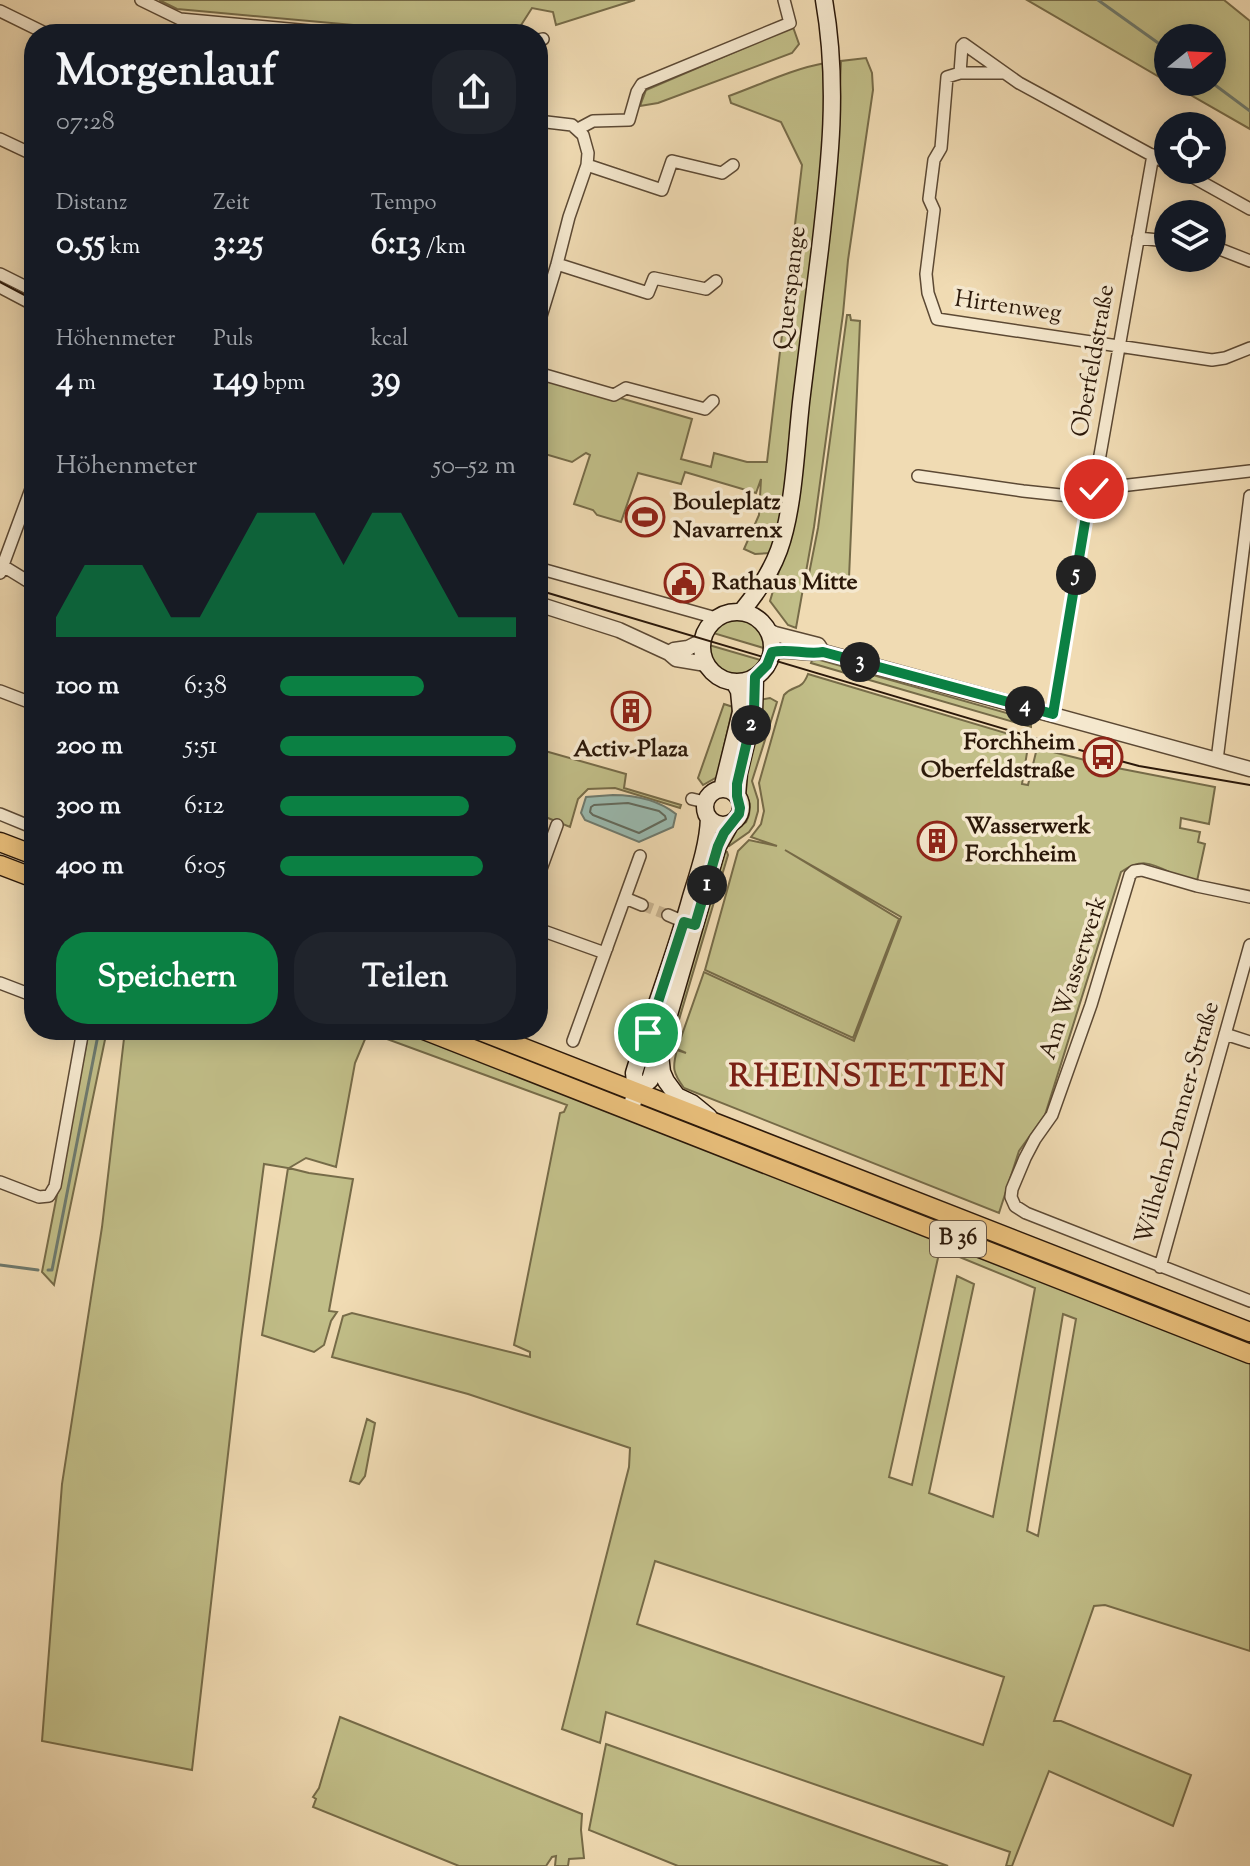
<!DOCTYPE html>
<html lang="de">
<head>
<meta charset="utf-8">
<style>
  :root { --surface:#171b24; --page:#20242c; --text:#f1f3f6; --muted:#9ea1a6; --accent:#0b8043 }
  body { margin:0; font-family:"Sorts Mill Goudy",serif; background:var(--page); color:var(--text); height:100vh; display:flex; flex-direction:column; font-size:30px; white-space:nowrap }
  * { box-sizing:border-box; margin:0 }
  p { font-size:26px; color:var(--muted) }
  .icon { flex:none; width:44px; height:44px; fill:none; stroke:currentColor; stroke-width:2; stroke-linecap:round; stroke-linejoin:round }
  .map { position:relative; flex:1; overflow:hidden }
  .side { position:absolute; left:24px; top:24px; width:524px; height:1016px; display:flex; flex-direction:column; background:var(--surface); border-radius:32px; box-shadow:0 4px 20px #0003 }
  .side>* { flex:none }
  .needle { width:52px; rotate:72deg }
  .buttons { position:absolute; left:1154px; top:24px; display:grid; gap:16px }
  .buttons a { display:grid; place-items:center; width:72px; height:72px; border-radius:50%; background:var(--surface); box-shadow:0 4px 20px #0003; font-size:40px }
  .pin { position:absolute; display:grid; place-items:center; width:68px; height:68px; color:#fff; margin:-34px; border:4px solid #fff; border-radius:50%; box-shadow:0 2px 8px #0007 }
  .km { position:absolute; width:40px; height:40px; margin:-20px; border-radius:50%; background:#222; color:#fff; font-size:22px; line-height:40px; text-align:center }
  .round { display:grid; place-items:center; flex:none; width:84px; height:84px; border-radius:32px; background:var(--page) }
  .summary { display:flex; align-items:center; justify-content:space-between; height:136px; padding:0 32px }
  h1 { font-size:44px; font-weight:800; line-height:60px }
  .figures { display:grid; grid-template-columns:repeat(3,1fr); gap:12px; height:136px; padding:8px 32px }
  .figures div { display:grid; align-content:center }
  .figures b { font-size:34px; font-weight:800 }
  .figures small { font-size:22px; font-weight:400 }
  .figures p { font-size:22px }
  .chart { height:224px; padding:16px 32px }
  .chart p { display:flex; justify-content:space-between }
  .chart svg { width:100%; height:144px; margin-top:8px; fill:var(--accent); opacity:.7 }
  .primary-button { display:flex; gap:16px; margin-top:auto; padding:16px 32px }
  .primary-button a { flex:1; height:92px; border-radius:32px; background:var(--accent); color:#fff; font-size:32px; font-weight:800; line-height:92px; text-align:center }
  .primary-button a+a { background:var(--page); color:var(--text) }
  ul { padding:0 32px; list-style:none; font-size:26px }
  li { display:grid; grid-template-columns:128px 96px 1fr; align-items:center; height:60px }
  li i { height:20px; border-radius:10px; background:var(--accent) }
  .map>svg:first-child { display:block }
</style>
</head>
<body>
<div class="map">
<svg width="1250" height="1866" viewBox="0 0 1250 1866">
  <rect width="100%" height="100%" fill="#f0dbb3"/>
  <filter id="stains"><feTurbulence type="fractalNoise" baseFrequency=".0025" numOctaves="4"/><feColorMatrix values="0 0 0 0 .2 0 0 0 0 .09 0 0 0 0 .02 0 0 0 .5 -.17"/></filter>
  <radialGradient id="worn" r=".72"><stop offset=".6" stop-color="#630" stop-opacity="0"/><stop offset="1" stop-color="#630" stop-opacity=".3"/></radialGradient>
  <path fill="#c1be88" stroke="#766b48" stroke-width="2" fill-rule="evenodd" d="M159 0H635L556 25 553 12 532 8 516 33H442L210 12 177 9Z
    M1027 0H1224L1250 21V129L1168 82H1212V38H1168V82Z
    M793 27 799 44 792 53 658 103 640 106 646 90Z
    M866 58 872 73 873 90 848 260 843 314 814 527 796 628 788 625 770 601 786 548 838 131 841 61Z
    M825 63 826 146 784 504 771 553 755 554 744 549 759 515 761 479 756 493 685 472 681 484 638 473 621 522 597 515 593 510 574 504 590 455 586 453 572 462 538 452V374L692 419 681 459 711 467 714 453 747 462H767L802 165 781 122 731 103 729 96C762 84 792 69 825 63Z
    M847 315H850L851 320 860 321 849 578 807 584 818 528Z
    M637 500 661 507 653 534 630 527Z
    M739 619 749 621 763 630 767 649 713 633C719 623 728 620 739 619Z
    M709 645 764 661C745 685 708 679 709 645Z
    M813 658 1031 720V727L811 663Z
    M808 674 1029 740 1022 784 1028 785 1037 748 1117 768 1215 787 1209 824 1181 818 1180 828 1200 832 1198 842 1205 844 1197 881 1169 875V872C1150 862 1140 859 1121 872L1045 1115 1019 1151 999 1213 684 1088C673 1073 672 1068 677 1050L686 1053 677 1049 704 972 854 1041 901 917 785 850 899 919 853 1038 705 970 738 851 749 840 777 846 751 837 761 824 764 811 759 783 784 695C795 683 801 692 808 674Z
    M770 698 777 702 752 781 758 800V811L754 825 749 832 729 846 722 843 731 833 746 822 749 815 750 804 744 789 759 700Z
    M724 704 733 707 717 777 703 785 698 778Z
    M538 749 626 774 624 788 681 805 680 808 615 788 588 789 578 799 570 827 538 814Z
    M720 851 727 852 728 855 667 1060 666 1044Z
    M89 1030H107L54 1285 42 1272Z
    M125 1030H399L865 1208 1250 1360V1651L1105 1605 1094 1606 1054 1721H1061L1191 1775 1173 1826 1049 1771 1012 1866H1006L1010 1852 606 1712 600 1743 562 1729 629 1467 630 1448 468 1394 332 1357 343 1316 352 1313 530 1357V1352L514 1345 560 1113 564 1112 567 1105 368 1032 355 1063 336 1167 306 1158 289 1168 309 1173 353 1179 329 1311 337 1312 331 1321 324 1345 314 1352 262 1335 288 1168 264 1164 241 1340 192 1770 42 1741 62 1484 102 1227ZM940 1249 1035 1288 993 1517 929 1493 974 1284 957 1276 912 1485 889 1477ZM1063 1314 1076 1319 1038 1536 1027 1531ZM655 1561 1004 1677 983 1745 637 1624Z
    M367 1419 375 1423 365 1476 359 1484 350 1481Z
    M340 1717 582 1814 581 1830 584 1858 569 1859 568 1866H555L556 1856 552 1857 546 1866H459L313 1807 316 1799 313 1797 319 1788Z
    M606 1744 948 1866H678L589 1830Z"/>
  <path fill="#9abbb1" stroke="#6e7a6e" stroke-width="2" d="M613 795C636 795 658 800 676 814L673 827 639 842 585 820 581 813 586 797Z"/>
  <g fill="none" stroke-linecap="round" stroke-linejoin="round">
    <path stroke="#626a5d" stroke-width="2" d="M628 803 659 811 665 816 666 819 639 833 593 815 590 812 591 807 594 805Z"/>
    <path stroke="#6e7a6e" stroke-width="3" d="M1098 0 1168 50
      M1211 82 1250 111
      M0 1265 38 1270
      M48 1270H52L99 1030"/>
    <path stroke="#c9b491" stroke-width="11" stroke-dasharray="11 5.5" stroke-linecap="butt" d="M642 905 668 915"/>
    <defs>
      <path id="minor" d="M141 0 180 19 343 34
        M0 11 47 34
        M538 40 543 39
        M960 73 962 46 964 44 1019 83 1168 164
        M1004 73H960L947 77 941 148 934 160 929 199 934 210 926 274 928 293 937 319 1212 360 1225 358 1250 348
        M538 121 572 125 583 135 588 153 587 165 569 217 557 264 538 326
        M578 129 593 121 629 120 637 92 642 84 790 23 784 0
        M0 139 34 155
        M587 165 662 190 672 161 722 173 733 165
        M1180 170 1250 209
        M1138 238 1168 241
        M1212 246 1250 261
        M557 264 648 293 654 278 706 289 716 281
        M0 274 34 291
        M0 287 34 305
        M538 373 614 395 626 388 705 409 713 401
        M918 476 1023 491 1089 498
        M1094 489 1250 471
        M3 566 34 585
        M538 568 716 618
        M0 573 34 481
        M0 691 34 704
        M1053 714 1089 498 1094 489 1153 155
        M1217 760 1250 496
        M692 799 705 802
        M0 814 34 828
        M538 877 557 825
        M1250 897 1197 886 1142 870 1134 871 1130 875 1091 1005 1052 1115 1035 1139 1025 1158 1012 1189 1011 1197 1015 1206 1026 1213 1250 1301
        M625 898 642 905
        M668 915 689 924
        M538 929 602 952 607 948
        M0 983 34 996
        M1225 1034 1250 1042
        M573 1041 640 856
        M0 1182 39 1197 49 1196 55 1186 83 1030
        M1160 1267 1250 945"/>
      <path id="tertiary" d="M538 604 619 630 669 653 676 659 706 664
        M767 630 775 634 818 645 820 648
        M772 652C789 648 806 655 823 652L1250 769
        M669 653 674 650 688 648 702 641"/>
      <path id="secondary" d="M702 647a35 35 0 1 1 70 0a35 35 0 1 1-70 0Z
        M741 612C756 594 771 572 779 550 795 506 796 441 802 394 808 345 814 297 820 249 830 163 839 85 824 0
        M722 789 741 712 739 691 734 682
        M705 807a18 18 0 1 1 36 0a18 18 0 1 1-36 0Z
        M737 796 739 773 754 711 755 677
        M660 1055 662 1072 666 1081 677 1096 692 1103 709 1117
        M636 1092 650 1080 718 846 731 823
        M630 1111 636 1092 634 1073C652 1014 675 956 691 897 699 871 708 845 709 818"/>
      <path id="primary" d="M0 842 34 855
        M0 865 34 878
        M424 1030 1250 1354
        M478 1030 1250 1332"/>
    </defs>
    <use href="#minor" stroke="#5c4934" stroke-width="14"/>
    <use href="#tertiary" stroke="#5c4934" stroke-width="17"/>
    <use href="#secondary" stroke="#2b1809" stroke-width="19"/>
    <use href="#primary" stroke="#2b1809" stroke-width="21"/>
    <use href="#minor" stroke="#f5e8ce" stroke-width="11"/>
    <use href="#tertiary" stroke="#f5e8ce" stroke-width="14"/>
    <use href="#secondary" stroke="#f5e8ce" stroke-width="16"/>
    <use href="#primary" stroke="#e8be7a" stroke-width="18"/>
    <path stroke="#2b1809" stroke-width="2" d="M0 282 34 300
      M538 590 1035 738 1139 766 1250 785"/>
  </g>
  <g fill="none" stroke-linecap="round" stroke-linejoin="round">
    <defs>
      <path id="route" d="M648 1033 684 922 695 925 718 846 724 833 739 814 740 808 737 796V784L754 711 755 677 767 665 772 652C789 648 806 655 823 652L1053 714 1089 498 1094 489"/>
    </defs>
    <use href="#route" stroke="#fff" stroke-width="16"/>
    <use href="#route" stroke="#0b8043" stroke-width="10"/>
  </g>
  <defs>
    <symbol id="stadium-ring" viewBox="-11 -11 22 22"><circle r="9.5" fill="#f5e8ce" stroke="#8f2418" stroke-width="1.5"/><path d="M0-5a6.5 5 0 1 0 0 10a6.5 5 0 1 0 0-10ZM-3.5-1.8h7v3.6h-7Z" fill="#8f2418"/></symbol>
    <symbol id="civic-ring" viewBox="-11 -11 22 22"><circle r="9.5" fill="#f5e8ce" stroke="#8f2418" stroke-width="1.5"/><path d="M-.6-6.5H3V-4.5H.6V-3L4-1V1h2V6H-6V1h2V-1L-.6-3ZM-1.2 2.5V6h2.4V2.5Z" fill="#8f2418"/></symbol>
    <symbol id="building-ring" viewBox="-11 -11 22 22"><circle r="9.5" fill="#f5e8ce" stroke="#8f2418" stroke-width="1.5"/><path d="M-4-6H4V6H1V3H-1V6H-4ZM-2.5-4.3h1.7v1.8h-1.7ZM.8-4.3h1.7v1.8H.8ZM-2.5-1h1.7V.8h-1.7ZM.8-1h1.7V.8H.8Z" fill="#8f2418"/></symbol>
    <symbol id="bus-ring" viewBox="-11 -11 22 22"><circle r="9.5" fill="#f5e8ce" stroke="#8f2418" stroke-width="1.5"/><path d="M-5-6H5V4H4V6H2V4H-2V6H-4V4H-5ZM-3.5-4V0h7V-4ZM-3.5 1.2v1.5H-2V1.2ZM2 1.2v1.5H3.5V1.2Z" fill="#8f2418"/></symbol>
  </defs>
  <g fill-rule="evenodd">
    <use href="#stadium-ring" x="623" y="495" width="44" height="44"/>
    <use href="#civic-ring" x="662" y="561" width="44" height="44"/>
    <use href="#building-ring" x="609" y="689" width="44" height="44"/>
    <use href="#bus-ring" x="1081" y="735" width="44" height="44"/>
    <use href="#building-ring" x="915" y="819" width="44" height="44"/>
  </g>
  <g text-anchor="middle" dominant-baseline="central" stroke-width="7" stroke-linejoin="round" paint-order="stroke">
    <rect fill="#f5e8ce" stroke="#685644" stroke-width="2" x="930" y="1221" width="56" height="36" rx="6"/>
    <g font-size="22" font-weight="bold" fill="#2b1809">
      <text x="958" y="1239">B 36</text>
    </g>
    <g font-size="24" fill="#2b1809" stroke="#f5e8ce">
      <text transform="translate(791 288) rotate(-83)">Querspange</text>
      <text transform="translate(1008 307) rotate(8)">Hirtenweg</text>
      <text transform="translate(1094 361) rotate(-80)">Oberfeldstraße</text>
      <text transform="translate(1074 978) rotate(-72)">Am Wasserwerk</text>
      <text transform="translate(1178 1123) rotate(-74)">Wilhelm-Danner-Straße</text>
    </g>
    <g font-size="24" font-weight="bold" fill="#2b1809" stroke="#f5e8ce" text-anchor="start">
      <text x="673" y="503">Bouleplatz<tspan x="673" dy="28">Navarrenx</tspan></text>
      <text x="712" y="583">Rathaus Mitte</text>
      <text x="1075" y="743" text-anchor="end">Forchheim<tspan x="1075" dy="28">Oberfeldstraße</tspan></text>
      <text x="631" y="750" text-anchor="middle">Activ-Plaza</text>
      <text x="965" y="827">Wasserwerk<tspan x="965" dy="28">Forchheim</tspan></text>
    </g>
    <g font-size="32" font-weight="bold" letter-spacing="2" fill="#7a1f14" stroke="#f5e8ce">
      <text x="868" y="1078">RHEINSTETTEN</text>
    </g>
  </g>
  <rect width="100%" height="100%" filter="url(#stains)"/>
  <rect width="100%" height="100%" fill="url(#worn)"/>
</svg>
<div class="buttons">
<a><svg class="needle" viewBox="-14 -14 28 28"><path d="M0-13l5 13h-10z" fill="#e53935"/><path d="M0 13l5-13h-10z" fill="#9ea1a6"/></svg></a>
<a><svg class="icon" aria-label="locate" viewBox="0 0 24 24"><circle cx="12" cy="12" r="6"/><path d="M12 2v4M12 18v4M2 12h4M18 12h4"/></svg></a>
<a><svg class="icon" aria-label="layers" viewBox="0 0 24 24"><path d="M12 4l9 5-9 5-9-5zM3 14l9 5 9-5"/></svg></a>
</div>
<div class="pin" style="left:648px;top:1033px;background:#1e9e55"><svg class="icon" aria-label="arrive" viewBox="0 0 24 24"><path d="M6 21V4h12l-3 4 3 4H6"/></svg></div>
<div class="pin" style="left:1094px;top:489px;background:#d93025"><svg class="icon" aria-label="check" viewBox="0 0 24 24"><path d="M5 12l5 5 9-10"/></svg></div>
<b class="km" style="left:707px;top:885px">1</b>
<b class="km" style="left:751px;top:725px">2</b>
<b class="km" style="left:860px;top:662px">3</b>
<b class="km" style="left:1025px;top:706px">4</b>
<b class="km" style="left:1076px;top:575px">5</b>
<section class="side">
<div class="summary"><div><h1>Morgenlauf</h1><p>07:28</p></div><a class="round"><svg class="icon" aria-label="share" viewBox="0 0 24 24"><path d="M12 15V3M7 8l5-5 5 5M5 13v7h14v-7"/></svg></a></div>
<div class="figures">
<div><p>Distanz</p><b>0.55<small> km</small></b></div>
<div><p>Zeit</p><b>3:25</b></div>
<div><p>Tempo</p><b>6:13<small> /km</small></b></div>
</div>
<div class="figures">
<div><p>Höhenmeter</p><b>4<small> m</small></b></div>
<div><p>Puls</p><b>149<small> bpm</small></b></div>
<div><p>kcal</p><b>39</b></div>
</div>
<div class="chart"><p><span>Höhenmeter</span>50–52 m</p>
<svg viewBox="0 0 160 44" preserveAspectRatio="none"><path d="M0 44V38L10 22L20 22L30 22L40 38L50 38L60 22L70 6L80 6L90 6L100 22L110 6L120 6L130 22L140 38L150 38L160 38V44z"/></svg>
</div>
<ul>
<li><b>100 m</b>6:38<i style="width:61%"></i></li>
<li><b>200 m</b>5:51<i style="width:100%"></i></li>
<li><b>300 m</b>6:12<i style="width:80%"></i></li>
<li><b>400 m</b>6:05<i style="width:86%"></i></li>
</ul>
<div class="primary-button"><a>Speichern</a><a>Teilen</a></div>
</section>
</div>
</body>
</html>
